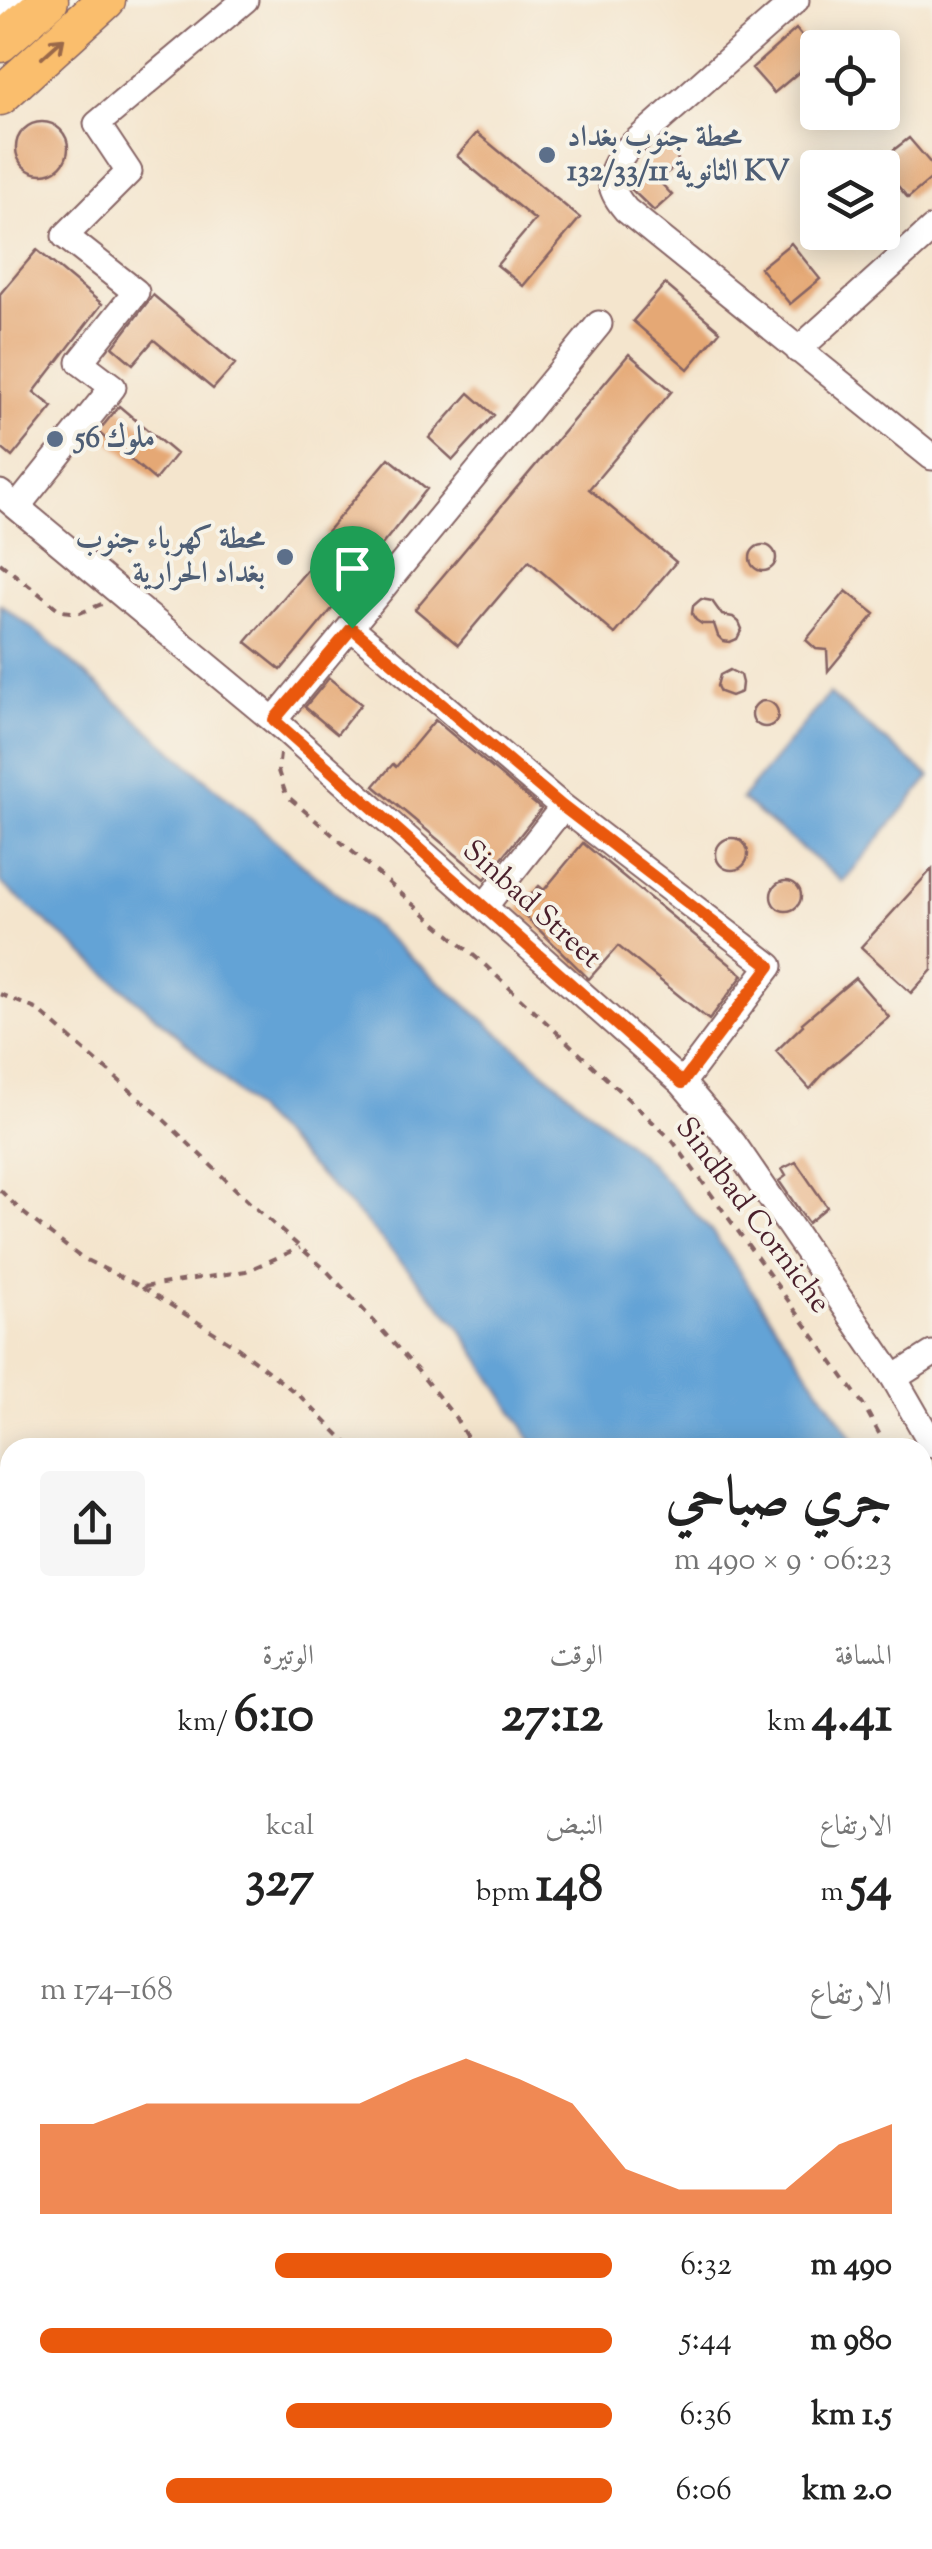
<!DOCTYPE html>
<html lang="ar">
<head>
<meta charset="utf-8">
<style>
  :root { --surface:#fff; --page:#f6f6f6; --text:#222; --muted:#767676; --accent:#ea580c }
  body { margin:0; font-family:"Sorts Mill Goudy",Amiri,serif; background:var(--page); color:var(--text); direction:rtl; height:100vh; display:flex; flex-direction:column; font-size:38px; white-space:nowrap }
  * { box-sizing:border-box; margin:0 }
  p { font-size:32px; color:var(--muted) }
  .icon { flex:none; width:55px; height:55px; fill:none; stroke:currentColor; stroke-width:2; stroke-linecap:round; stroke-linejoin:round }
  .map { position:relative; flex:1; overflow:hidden; direction:ltr }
  .side { position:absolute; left:0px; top:1438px; width:932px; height:1112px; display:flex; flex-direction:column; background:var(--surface); border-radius:30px 30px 0 0; box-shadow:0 5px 25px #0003; direction:rtl }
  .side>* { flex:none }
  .buttons { position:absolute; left:800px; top:30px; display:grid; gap:20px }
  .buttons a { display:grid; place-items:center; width:100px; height:100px; border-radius:10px; background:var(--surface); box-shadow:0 5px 25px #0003; font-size:50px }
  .pin { position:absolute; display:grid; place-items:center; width:85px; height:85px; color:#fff; margin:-102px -42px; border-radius:50% 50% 50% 0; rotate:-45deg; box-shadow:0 0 10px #0007 }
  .pin .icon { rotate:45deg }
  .round { display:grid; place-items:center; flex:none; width:105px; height:105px; border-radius:10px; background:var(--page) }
  .overview { display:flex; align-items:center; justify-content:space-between; height:170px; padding:0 40px }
  h1 { font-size:55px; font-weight:800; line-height:75px }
  .stats { display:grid; grid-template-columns:repeat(3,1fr); gap:15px; height:170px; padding:10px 40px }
  .stats div { display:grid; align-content:center }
  .stats b { font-size:50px; font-weight:800 }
  .stats small { font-size:28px; font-weight:400 }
  .stats p { font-size:28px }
  .chart { height:280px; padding:20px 40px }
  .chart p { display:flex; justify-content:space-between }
  .chart svg { width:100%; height:180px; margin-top:10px; fill:var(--accent); opacity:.7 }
  ul { padding:0 40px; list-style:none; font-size:32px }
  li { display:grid; grid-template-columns:160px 120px 1fr; align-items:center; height:75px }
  li i { height:25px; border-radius:12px; background:var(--accent) }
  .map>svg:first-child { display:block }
</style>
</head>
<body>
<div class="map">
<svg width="932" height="2549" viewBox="0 0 932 2549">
  <rect width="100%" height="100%" fill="#f7f3e8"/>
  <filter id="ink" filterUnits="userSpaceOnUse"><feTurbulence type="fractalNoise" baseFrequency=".01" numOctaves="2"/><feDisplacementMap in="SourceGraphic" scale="20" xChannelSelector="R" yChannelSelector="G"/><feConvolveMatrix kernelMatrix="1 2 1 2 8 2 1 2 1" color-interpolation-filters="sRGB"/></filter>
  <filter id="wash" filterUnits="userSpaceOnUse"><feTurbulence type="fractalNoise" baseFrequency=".0048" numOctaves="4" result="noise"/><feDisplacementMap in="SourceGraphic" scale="40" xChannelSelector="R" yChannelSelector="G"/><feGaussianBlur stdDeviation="2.25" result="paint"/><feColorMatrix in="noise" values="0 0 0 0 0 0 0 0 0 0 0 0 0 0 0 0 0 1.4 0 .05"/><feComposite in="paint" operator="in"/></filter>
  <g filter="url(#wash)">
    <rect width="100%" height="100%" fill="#f4e5cd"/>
    <path fill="#63a3d6" stroke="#566180" stroke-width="2.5" d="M0 604 36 631 316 876 649 1162 713 1233 859 1447H536L458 1325 360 1216 190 1046 0 882Z
      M829 694 930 777 843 882 741 799Z
      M922 1572 932 1591V2305L922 2279Z
      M0 1577 10 1587V2146L0 2133Z
      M273 2540H783L791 2549H278Z"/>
    <g id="blocks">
      <path fill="#e5a874" d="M796 29 818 56 774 93 752 68Z
        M16 148a26 26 0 1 1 52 0a26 26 0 1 1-52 0Z
        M477 133 580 218 523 286 497 265 535 220 457 156Z
        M909 138 932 165V178L908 198 878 162Z
        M662 146H670L676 150 678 162 674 168 657 179 672 195 654 211 630 188 628 181 652 158 655 150Z
        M791 243 820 279 790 304 760 268Z
        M37 250 102 304 34 392 53 407 12 457 0 447V294Z
        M665 284 720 331 688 369 633 321Z
        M153 295 235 364 213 389 154 340 133 364 113 347Z
        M629 354 672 391 589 489 676 562 615 634 529 561 458 645 415 609Z
        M469 393 494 415 453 460 429 438Z
        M119 406 176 454 155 480 98 432Z
        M389 458 427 489 364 567 325 534Z
        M750 558a13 13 0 1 1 26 0a13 13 0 1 1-26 0Z
        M308 569 342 597 281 670 246 642Z
        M846 591 875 614 828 671 827 650 816 649 806 640Z
        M701 599 712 601 722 615 733 617 739 622 742 629 737 639 730 642 723 641 718 636 714 624H702L696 620 692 614 693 606Z
        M730 670 740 675 742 683 741 692 731 696 720 692 717 686 720 675Z
        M329 678 361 704 337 734 305 707Z
        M752 714a13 13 0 1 1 26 0a13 13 0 1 1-26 0Z
        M435 720 541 809 485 879 374 786 393 764 396 767Z
        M716 854a16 16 0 1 1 32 0a16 16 0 1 1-32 0Z
        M583 843 743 975 709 1020 618 946 589 979 518 909 539 886 544 890Z
        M932 869V970L911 993 861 947Z
        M771 896a15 15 0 1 1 30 0a15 15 0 1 1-30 0Z
        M855 978 889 1017 828 1069 810 1089 776 1051 803 1025 802 1023Z
        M796 1162 827 1207 808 1223 779 1181 786 1176 782 1169Z"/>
    </g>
  </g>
  <g filter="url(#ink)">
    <use href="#blocks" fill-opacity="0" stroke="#866464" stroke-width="2.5"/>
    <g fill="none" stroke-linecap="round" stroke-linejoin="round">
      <defs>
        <path id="minor" d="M796 0 626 150C607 173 606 187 626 210L932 457
          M0 11 12 0
          M798 350 932 229
          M0 493 284 729 682 1083 733 1143 894 1378 932 1444
          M17 507 113 387 80 362 136 292 65 236 129 172 97 124 245 0
          M352 628 563 807 770 966 682 1083
          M274 720 599 324
          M484 907 563 807
          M894 1378 932 1354"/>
        <path id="highway" d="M0 43 49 0
          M0 96 106 0"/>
      </defs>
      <use href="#minor" stroke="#866464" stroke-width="29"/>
      <use href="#highway" stroke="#866464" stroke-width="41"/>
      <path stroke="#866464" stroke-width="4" stroke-dasharray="8 8" stroke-linecap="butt" d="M0 563 61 611 80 613 102 604
        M280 754 278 771 286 795 486 966 672 1140 863 1404 887 1448
        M0 994 38 1010 160 1116 252 1205 326 1270 372 1319 418 1371 455 1417 473 1448
        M0 1190 21 1211 80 1257 142 1287 246 1271 300 1248
        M142 1287 234 1345 301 1397 352 1448
        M922 1512 932 1529
        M922 1895 932 1891"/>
      <use href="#minor" stroke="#fff" stroke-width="25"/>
      <use href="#highway" stroke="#fabe6d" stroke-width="38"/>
    </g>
    <defs><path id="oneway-shaft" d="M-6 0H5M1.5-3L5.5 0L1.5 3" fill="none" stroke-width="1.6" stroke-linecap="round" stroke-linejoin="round" transform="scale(2.5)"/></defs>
    <use stroke="#996749" href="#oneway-shaft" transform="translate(53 48) rotate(-42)"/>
  </g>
  <g fill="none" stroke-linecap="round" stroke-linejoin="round" filter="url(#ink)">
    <defs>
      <path id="route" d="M352 628 562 806 770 966 682 1083 274 720Z"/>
    </defs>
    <use href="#route" stroke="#fff" stroke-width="20"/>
    <use href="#route" stroke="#ea580c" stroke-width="12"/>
  </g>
  <g fill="#5c6f8a" stroke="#f7f3e8" stroke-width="4">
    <circle cx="547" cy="155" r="10"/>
    <circle cx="55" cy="439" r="10"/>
    <circle cx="285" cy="557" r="10"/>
  </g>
  <g text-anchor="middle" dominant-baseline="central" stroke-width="8" stroke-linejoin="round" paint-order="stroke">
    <g font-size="30" font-weight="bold" fill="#4e5e75" stroke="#f7f3e8" text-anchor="start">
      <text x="567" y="138">محطة جنوب بغداد<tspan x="567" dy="34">الثانوية 132/33/11 KV</tspan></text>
      <text x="75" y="439">ملوك 56</text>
      <text x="265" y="540" text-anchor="end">محطة كهرباء جنوب<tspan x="265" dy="34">بغداد الحرارية</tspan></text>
    </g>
    <g font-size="30" fill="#4a1f2b" stroke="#f7f3e8">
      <text transform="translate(531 905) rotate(42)">Sinbad Street</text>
      <text transform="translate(752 1216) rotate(53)">Sindbad Corniche</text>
    </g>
  </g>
</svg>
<div class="buttons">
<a><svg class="icon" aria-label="locate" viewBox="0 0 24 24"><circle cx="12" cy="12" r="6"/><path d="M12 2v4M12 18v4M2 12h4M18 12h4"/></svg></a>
<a><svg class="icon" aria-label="layers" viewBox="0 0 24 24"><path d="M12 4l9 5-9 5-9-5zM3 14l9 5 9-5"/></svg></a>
</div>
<div class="pin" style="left:352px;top:628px;background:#1e9e55"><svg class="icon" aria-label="arrive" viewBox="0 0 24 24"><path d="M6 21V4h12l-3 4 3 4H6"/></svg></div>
<section class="side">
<div class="overview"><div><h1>جري صباحي</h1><p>06:23 · 9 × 490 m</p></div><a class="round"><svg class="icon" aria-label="share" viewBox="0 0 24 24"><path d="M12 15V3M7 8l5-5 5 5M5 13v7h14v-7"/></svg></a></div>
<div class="stats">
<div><p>المسافة</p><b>4.41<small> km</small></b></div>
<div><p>الوقت</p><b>27:12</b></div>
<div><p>الوتيرة</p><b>6:10<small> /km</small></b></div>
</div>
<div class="stats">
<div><p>الارتفاع</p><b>54<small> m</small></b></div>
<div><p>النبض</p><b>148<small> bpm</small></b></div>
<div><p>kcal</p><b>327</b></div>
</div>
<div class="chart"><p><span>الارتفاع</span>168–174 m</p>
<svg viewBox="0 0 160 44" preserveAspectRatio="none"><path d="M0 44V22L10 22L20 17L30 17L40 17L50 17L60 17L70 11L80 6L90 11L100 17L110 33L120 38L130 38L140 38L150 27L160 22V44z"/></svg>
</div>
<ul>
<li><b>490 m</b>6:32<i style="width:59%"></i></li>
<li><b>980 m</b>5:44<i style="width:100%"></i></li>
<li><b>1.5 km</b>6:36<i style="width:57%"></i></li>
<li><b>2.0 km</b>6:06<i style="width:78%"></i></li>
</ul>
</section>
</div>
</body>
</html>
